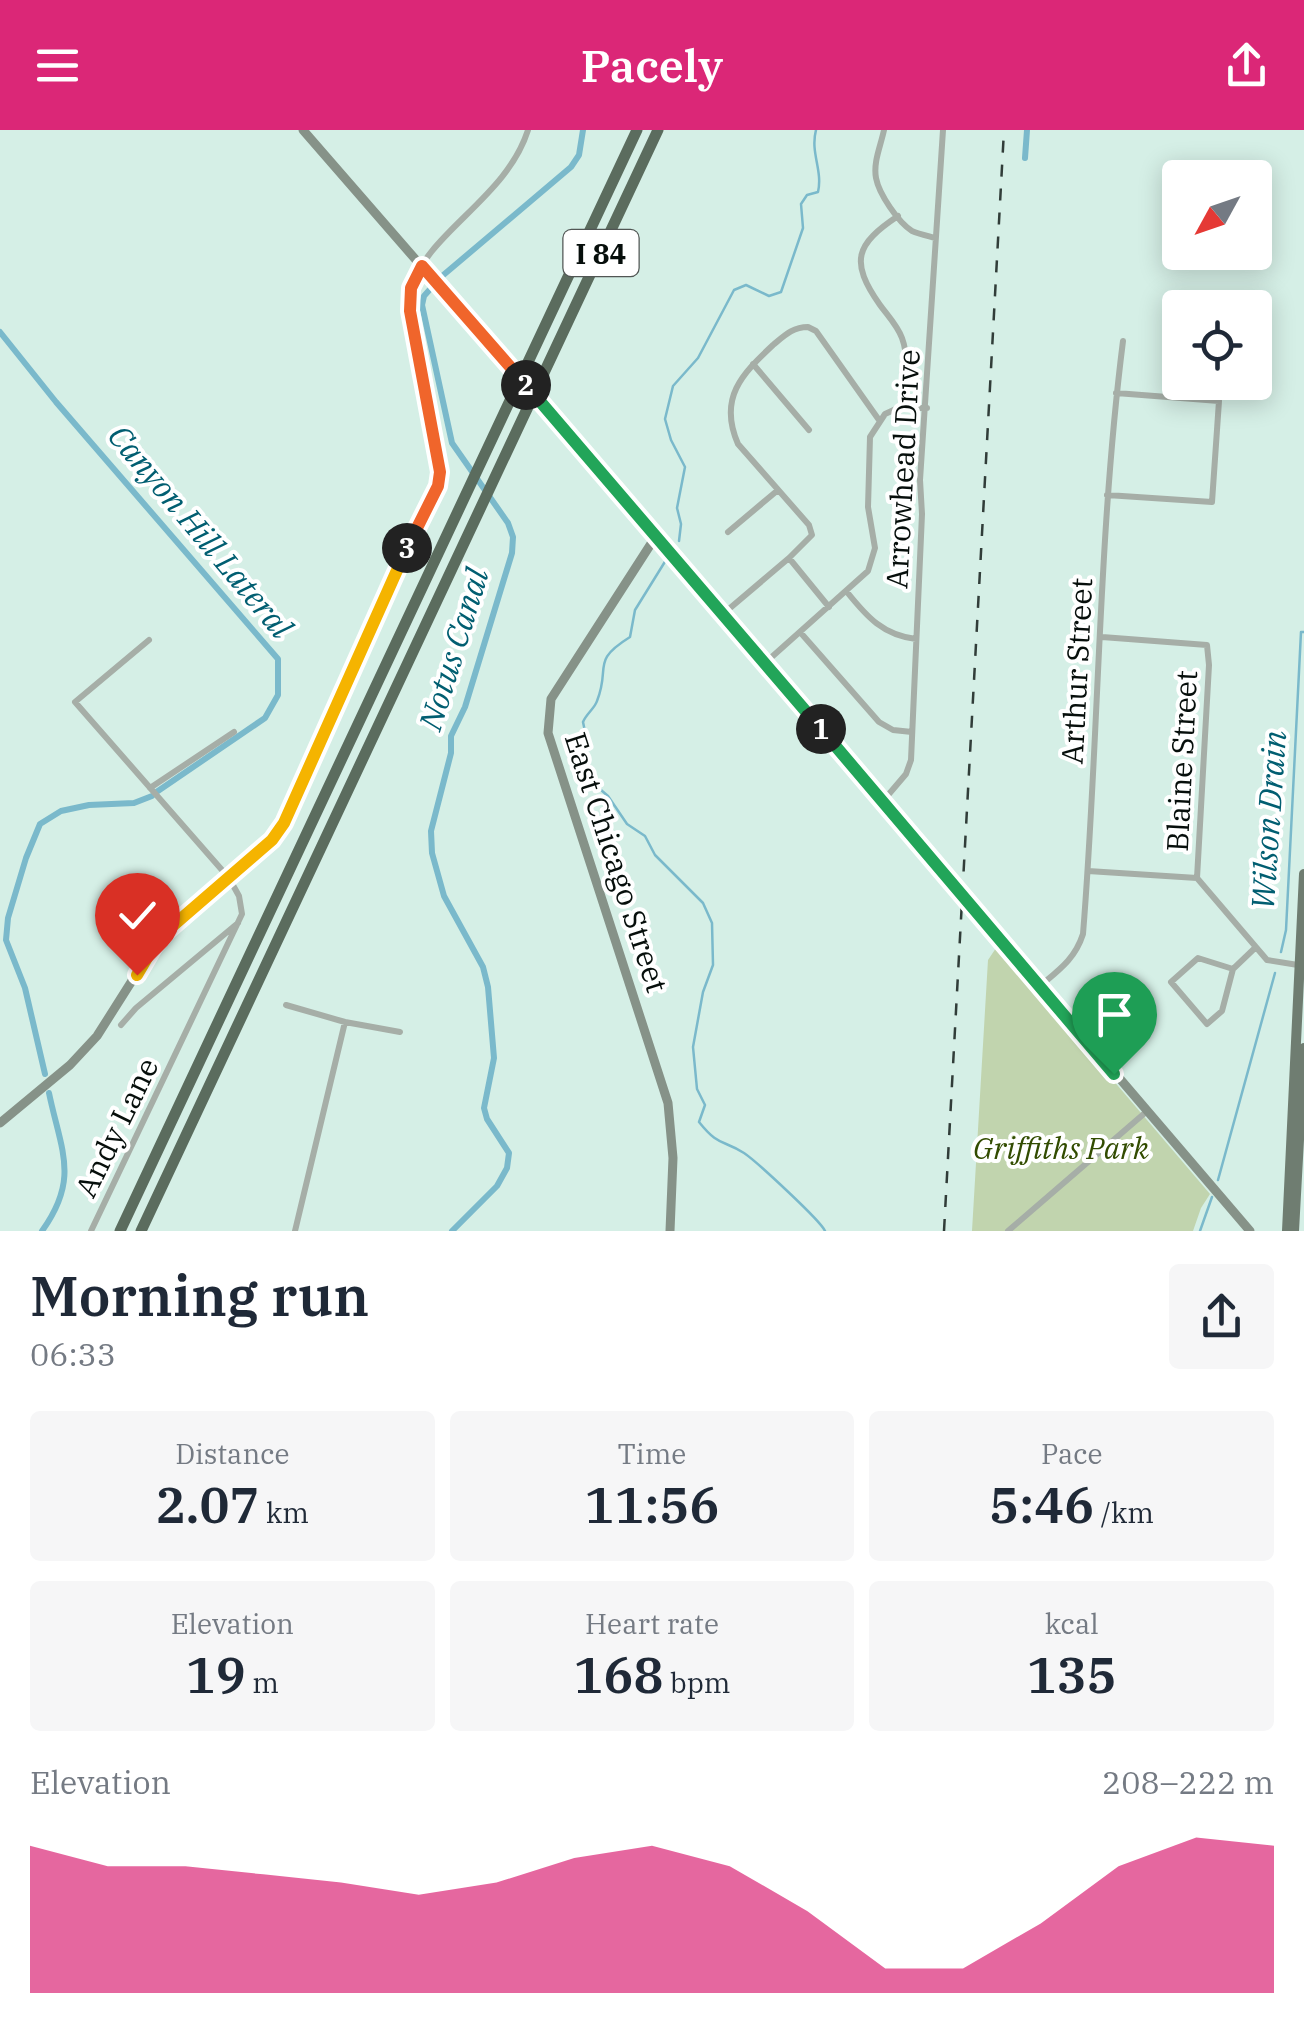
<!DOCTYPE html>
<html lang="en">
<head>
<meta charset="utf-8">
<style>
  :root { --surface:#fff; --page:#f6f6f7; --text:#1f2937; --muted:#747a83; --accent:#db2777 }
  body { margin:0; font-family:"IBM Plex Serif",serif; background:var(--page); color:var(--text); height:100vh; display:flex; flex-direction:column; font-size:38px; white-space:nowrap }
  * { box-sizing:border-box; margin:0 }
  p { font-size:32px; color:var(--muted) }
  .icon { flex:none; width:55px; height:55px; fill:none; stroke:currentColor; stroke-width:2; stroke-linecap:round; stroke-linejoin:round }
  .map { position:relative; height:1101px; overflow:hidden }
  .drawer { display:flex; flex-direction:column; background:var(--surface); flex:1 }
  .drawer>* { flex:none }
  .needle { width:65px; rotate:230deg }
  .controls { position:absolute; left:1162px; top:30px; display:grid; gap:20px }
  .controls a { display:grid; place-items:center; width:110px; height:110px; border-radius:10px; background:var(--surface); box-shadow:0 5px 25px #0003; font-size:50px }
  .pin { position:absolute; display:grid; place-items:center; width:85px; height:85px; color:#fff; margin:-102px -42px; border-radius:50% 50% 50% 0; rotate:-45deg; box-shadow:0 0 10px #0007 }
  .pin .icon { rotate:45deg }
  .km { position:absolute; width:50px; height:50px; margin:-25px; border-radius:50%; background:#222; color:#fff; font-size:28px; line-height:50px; text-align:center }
  .round { display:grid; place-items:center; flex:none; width:105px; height:105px; border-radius:10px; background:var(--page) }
  .summary { display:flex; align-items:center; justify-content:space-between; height:170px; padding:0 30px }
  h1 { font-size:55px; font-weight:600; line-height:75px }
  .figures { display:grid; grid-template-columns:repeat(3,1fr); gap:15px; height:170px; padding:10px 30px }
  .figures div { display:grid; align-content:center; border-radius:10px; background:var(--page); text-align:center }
  .figures b { font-size:50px; font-weight:600 }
  .figures small { font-size:28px; font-weight:400 }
  .figures p { font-size:28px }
  .chart { height:280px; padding:20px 30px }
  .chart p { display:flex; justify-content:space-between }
  .chart svg { width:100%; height:180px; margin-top:10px; fill:var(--accent); opacity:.7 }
  header { display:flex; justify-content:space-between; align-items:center; height:130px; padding:0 30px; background:var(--accent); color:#fff; font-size:45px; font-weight:600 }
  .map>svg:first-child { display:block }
</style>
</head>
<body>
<header><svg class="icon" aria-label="menu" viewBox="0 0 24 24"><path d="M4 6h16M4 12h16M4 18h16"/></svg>Pacely<svg class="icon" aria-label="share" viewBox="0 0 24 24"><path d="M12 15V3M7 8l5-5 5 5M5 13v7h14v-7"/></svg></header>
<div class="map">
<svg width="1304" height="1101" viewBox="0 0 1304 1101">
  <rect width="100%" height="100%" fill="#d5efe6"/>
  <path fill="#c1d4ae" d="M998 815 1210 1064 1201 1078 1193 1101H972L988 830Z"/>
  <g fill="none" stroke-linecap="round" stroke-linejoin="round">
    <path stroke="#7ab9cb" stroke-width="2.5" d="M679 411 681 394 677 378 685 337 671 310 665 289 673 256 698 228 734 160 746 155 769 166 781 162 803 98 801 74 807 65 818 62C823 40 810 23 816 0
      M666 430 635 480 630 507C590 532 611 536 597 571 595 578 586 584 583 592L587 611 573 636 608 666 627 694 645 706 655 725 703 773 712 793 713 835 703 862 693 917 697 959 705 975 699 992C719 1017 722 1009 744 1023 756 1031 821 1091 825 1101
      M1281 822 1286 800 1301 502H1304
      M1218 1050 1275 843
      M1200 1101 1212 1067"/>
    <path stroke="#7ab9cb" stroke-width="6" d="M1025 28 1027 0
      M0 202 56 272 278 529V565L265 588 155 663
      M45 944 25 858 6 810 8 788 26 728 40 694 61 681 89 675 134 673 152 666
      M42 1101C80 1048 61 1021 49 963
      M452 1101 497 1056 507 1038 509 1023 487 989 484 978 494 928 488 857 483 837 444 766 432 723 431 701 451 623V606L465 577 512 423 513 407 508 393 452 313 422 175 424 166 441 147 571 37 579 25 583 0"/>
    <path stroke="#a6aea7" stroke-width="6" d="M884 0C881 15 873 32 876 48 879 64 898 92 912 101 919 104 928 106 935 108
      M898 86C856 114 849 131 880 175 888 186 897 195 902 208 910 230 905 255 904 278
      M753 234 809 300
      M1107 365 1212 372 1219 271 1116 263
      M728 402 778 360
      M789 428 829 477
      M847 462C867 487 883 505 916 509
      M723 484 789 428 812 405 809 395 738 314C718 268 742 244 773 215 785 205 793 197 808 197L816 201 879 290
      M800 502 879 592 893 600 912 602
      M1102 507 1207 515 1209 535 1197 748
      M765 533 868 441 875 418 868 377 870 307 885 284 898 278H927
      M150 658 234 602
      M883 671 906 644 911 630 922 384 920 350 943 0
      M1088 741 1197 748 1267 830 1298 835
      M229 748 271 709 284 693 413 404 438 356 440 341C435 303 403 189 411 159 427 102 506 69 528 0
      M1198 828 1233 839 1222 881 1207 894 1171 852Z
      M1233 839 1256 817
      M1040 856C1059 840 1075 829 1083 804 1099 607 1098 408 1123 211
      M286 875 345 892 400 902
      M121 895 136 878 238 793
      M91 1101 242 784 239 766 229 748 75 572 149 510
      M295 1101 345 892
      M1008 1101 1146 982"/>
    <path stroke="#869288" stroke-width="9" d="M303 0 656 406 1250 1101
      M656 406 551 569 548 603 668 973 673 1028 670 1101
      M0 993 70 935 97 906 154 816 229 748"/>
    <path stroke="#6f7d71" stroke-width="10" d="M1287 1101 1304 744
      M1294 1101 1304 918"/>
    <path stroke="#5b6c5e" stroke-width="11" d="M120 1101 637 0
      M141 1101 658 0"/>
    <path stroke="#313d39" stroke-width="2.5" stroke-dasharray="12 12" stroke-linecap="butt" d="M944 1101 1004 0"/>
  </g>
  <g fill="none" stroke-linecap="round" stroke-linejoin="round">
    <defs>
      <path id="split-1" d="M821 599 1114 944"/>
      <path id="split-2" d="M526 255 821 599"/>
      <path id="split-3" d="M407 418 438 356 440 342 410 181 411 158 422 136 526 255"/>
      <path id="split-4" d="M137 845 154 816 168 800 272 710 284 693 407 418"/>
    </defs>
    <use href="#split-1" stroke="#fff" stroke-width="20"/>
    <use href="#split-2" stroke="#fff" stroke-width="20"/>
    <use href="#split-3" stroke="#fff" stroke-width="20"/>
    <use href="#split-4" stroke="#fff" stroke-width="20"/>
    <use href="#split-1" stroke="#22a559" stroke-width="12"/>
    <use href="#split-2" stroke="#22a559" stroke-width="12"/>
    <use href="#split-3" stroke="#f0652b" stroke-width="12"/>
    <use href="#split-4" stroke="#f5b400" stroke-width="12"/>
  </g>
  <g text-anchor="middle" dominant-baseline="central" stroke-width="8" stroke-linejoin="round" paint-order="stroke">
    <rect fill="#fff" stroke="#515654" stroke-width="2.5" x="563.5" y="100" width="75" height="46" rx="8"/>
    <g font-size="28" font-weight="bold" fill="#060e0b">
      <text x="601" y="123">I 84</text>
    </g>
    <g font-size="30" fill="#060e0b" stroke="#fff">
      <text transform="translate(902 339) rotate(-87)">Arrowhead Drive</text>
      <text transform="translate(1076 541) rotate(-87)">Arthur Street</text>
      <text transform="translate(1181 631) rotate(-87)">Blaine Street</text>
      <text transform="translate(617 732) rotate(72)">East Chicago Street</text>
      <text transform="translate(116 997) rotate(-64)">Andy Lane</text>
    </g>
    <g font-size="30" font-style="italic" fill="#324c01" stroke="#fff">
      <text x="1061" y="1017">Griffiths Park</text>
    </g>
    <g font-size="32" font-style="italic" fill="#015e71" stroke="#fff">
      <text transform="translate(201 401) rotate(50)">Canyon Hill Lateral</text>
      <text transform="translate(453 519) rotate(-73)">Notus Canal</text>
      <text transform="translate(1268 690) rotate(-86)">Wilson Drain</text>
    </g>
  </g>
</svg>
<div class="controls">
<a><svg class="needle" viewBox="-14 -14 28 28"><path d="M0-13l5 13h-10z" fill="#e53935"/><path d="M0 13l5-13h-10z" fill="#747a83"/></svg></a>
<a><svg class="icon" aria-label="locate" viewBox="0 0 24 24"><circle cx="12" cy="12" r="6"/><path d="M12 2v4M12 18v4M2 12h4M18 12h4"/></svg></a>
</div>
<div class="pin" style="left:1114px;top:944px;background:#1e9e55"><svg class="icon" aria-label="arrive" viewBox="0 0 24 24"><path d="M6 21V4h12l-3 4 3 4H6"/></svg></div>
<div class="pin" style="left:137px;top:845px;background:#d93025"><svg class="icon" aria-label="check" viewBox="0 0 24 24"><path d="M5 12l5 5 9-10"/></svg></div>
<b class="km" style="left:821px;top:599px">1</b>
<b class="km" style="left:526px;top:255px">2</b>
<b class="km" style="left:407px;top:418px">3</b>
</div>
<section class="drawer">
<div class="summary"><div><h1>Morning run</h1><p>06:33</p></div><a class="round"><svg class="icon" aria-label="share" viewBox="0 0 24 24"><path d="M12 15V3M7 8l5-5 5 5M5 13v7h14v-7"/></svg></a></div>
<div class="figures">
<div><p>Distance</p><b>2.07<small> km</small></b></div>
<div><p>Time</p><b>11:56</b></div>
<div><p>Pace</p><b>5:46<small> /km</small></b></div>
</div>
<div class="figures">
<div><p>Elevation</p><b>19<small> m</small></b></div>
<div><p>Heart rate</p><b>168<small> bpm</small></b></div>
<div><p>kcal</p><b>135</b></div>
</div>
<div class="chart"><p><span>Elevation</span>208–222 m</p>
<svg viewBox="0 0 160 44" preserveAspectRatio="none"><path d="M0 44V8L10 13L20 13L30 15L40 17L50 20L60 17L70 11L80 8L90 13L100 24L110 38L120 38L130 27L140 13L150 6L160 8V44z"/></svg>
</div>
</section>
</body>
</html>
